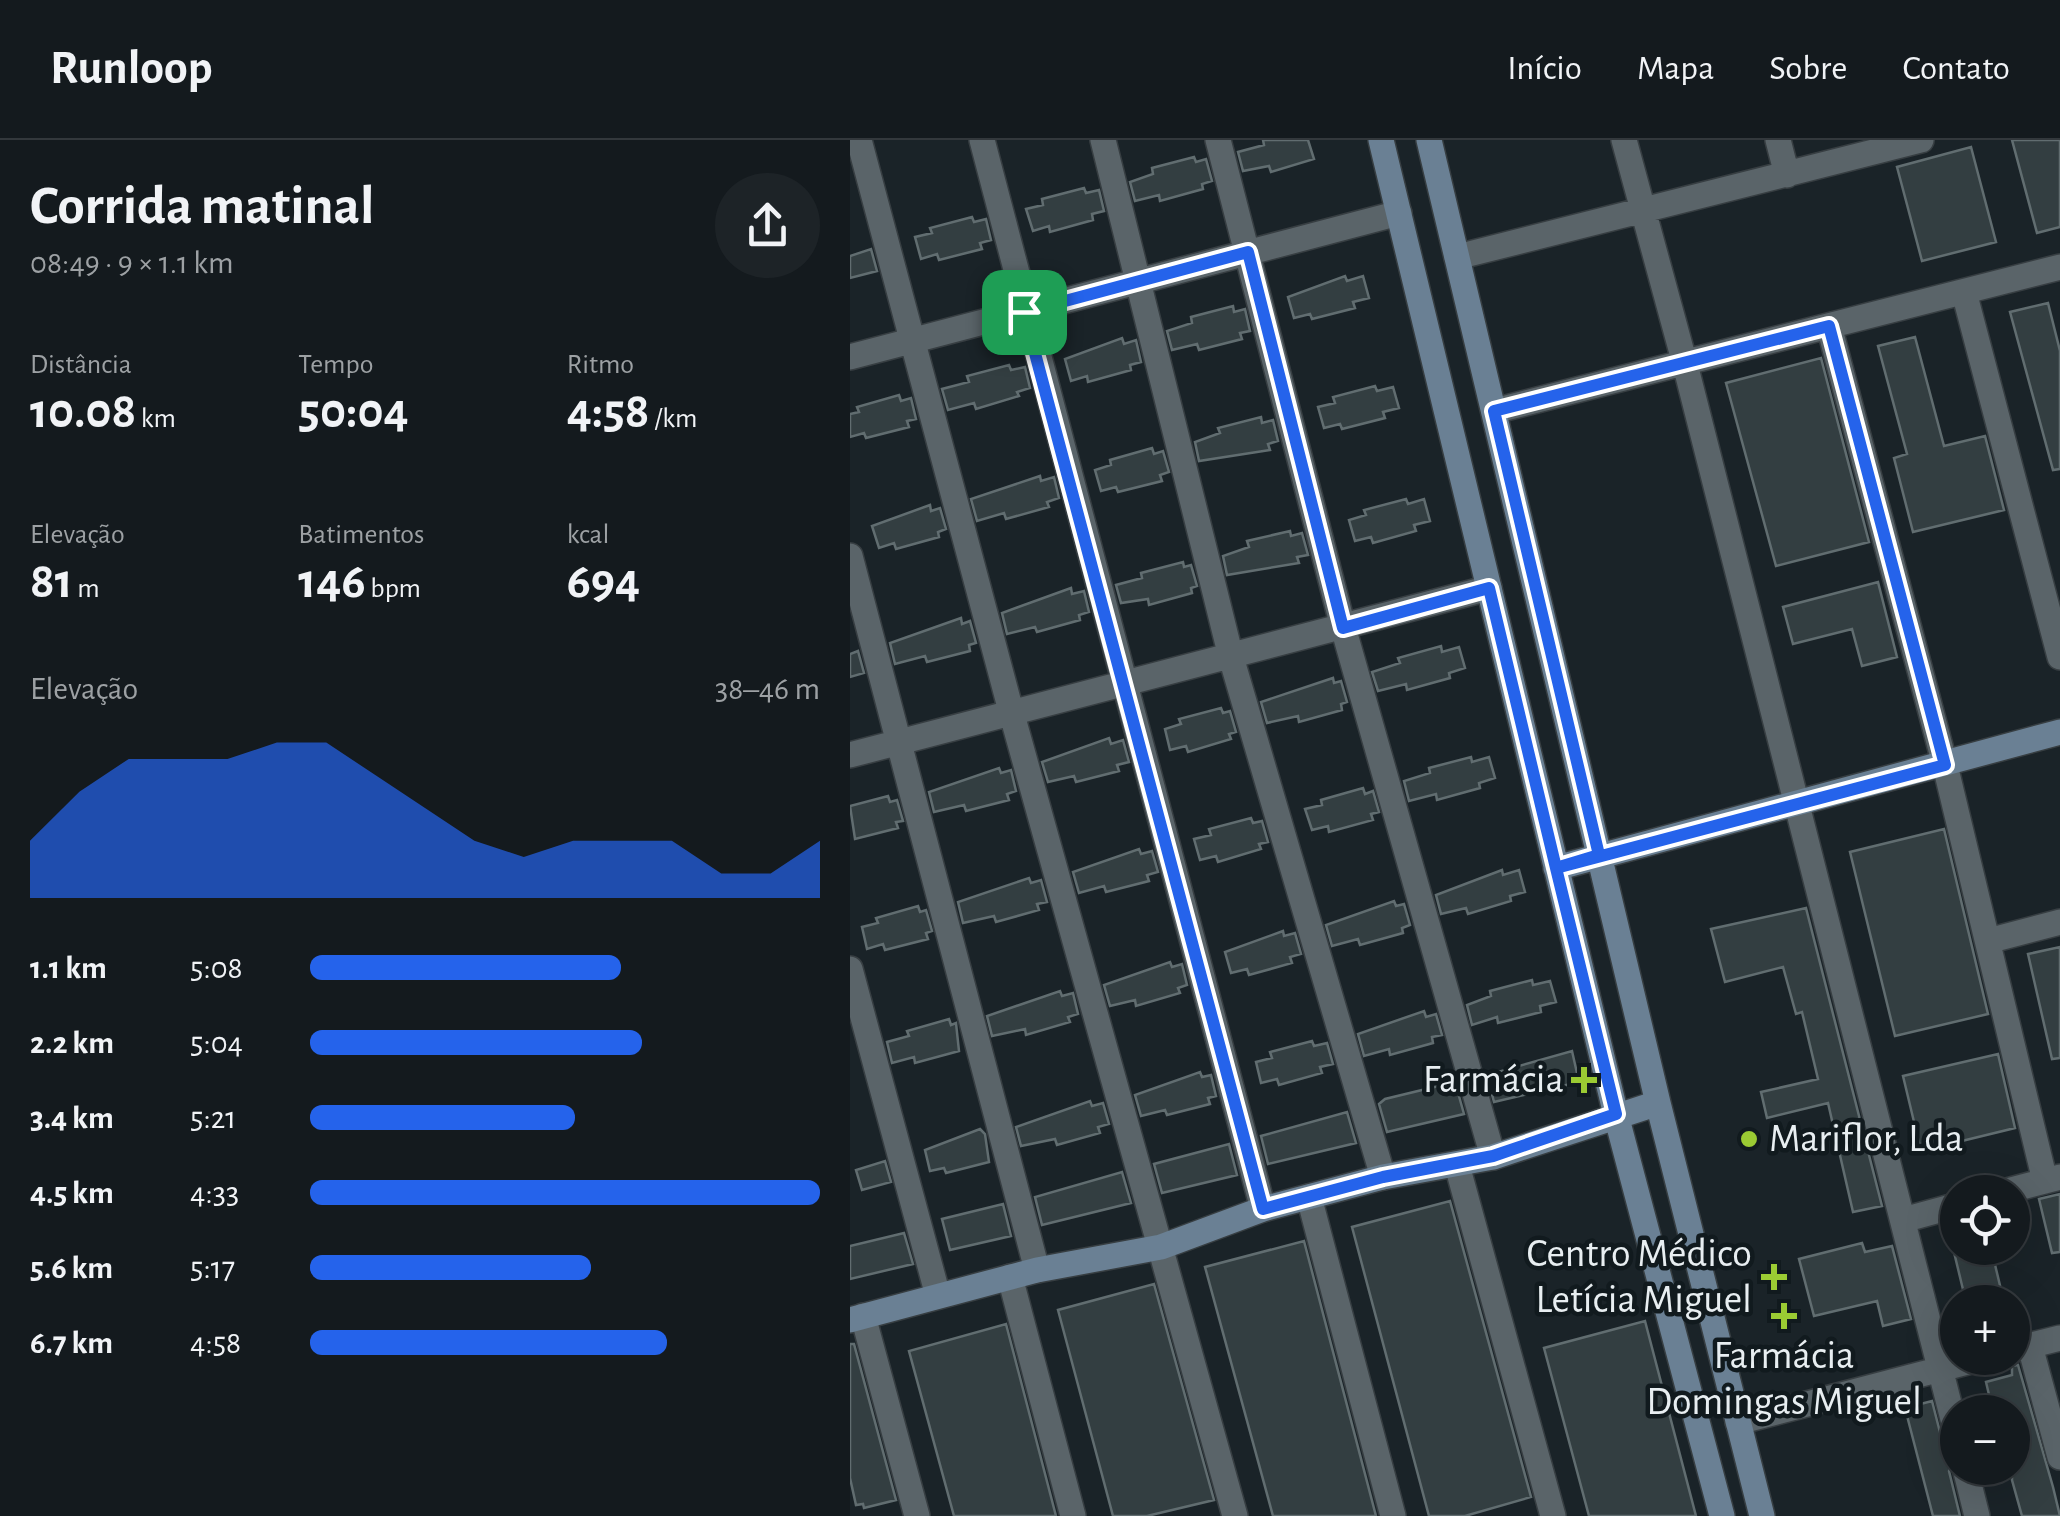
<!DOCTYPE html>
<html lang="pt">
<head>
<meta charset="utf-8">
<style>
  :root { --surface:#141a1e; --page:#1d2327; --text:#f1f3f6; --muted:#9da1a4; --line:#33383c; --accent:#2563eb }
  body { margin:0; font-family:"Alegreya Sans",sans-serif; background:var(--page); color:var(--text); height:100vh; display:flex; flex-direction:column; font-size:38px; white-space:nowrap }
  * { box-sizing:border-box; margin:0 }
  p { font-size:32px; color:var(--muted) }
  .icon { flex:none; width:55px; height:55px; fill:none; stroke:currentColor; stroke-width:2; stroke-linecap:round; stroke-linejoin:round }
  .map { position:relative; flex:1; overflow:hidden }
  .drawer { display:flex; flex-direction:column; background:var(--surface); width:850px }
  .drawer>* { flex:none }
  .fabs { position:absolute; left:1090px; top:1035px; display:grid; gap:20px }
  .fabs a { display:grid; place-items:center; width:90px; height:90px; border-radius:50%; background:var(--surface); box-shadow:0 10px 40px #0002,0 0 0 2px var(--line); font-size:50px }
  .pin { position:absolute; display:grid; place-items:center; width:85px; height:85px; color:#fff; margin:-42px; border-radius:20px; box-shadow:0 5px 15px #0006 }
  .round { display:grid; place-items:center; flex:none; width:105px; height:105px; border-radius:52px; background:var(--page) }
  .summary { display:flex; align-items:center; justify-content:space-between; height:170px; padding:0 30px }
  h1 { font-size:55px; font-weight:600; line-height:75px }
  .metrics { display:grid; grid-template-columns:repeat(3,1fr); gap:15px; height:170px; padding:10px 30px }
  .metrics div { display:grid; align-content:center }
  .metrics b { font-size:50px; font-weight:600 }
  .metrics small { font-size:28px; font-weight:400 }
  .metrics p { font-size:28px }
  .chart { height:280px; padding:20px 30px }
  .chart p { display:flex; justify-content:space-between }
  .chart svg { width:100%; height:180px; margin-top:10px; fill:var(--accent); opacity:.7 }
  ul { padding:0 30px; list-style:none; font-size:32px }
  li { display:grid; grid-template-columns:160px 120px 1fr; align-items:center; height:75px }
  li i { height:25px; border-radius:12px; background:var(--accent) }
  header { display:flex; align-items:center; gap:60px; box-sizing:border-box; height:140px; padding:0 50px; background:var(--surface); border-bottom:2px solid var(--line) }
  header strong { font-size:48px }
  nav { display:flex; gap:55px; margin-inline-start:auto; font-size:35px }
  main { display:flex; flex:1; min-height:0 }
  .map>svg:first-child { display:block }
</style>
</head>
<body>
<header>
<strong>Runloop</strong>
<nav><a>Início</a><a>Mapa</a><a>Sobre</a><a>Contato</a></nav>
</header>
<main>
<section class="drawer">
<div class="summary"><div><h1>Corrida matinal</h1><p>08:49 · 9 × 1.1 km</p></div><a class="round"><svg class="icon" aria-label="share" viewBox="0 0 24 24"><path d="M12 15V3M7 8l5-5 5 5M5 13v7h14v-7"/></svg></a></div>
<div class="metrics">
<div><p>Distância</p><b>10.08<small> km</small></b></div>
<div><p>Tempo</p><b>50:04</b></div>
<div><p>Ritmo</p><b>4:58<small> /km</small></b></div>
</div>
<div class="metrics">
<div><p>Elevação</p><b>81<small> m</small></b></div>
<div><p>Batimentos</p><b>146<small> bpm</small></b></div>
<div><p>kcal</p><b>694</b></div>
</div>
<div class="chart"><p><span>Elevação</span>38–46 m</p>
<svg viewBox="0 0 160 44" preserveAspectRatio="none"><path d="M0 44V30L10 18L20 10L30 10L40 10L50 6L60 6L70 14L80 22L90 30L100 34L110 30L120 30L130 30L140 38L150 38L160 30V44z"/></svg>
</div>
<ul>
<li><b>1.1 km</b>5:08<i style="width:61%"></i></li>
<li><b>2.2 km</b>5:04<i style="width:65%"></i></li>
<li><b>3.4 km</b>5:21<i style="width:52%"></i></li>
<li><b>4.5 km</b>4:33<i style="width:100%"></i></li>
<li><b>5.6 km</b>5:17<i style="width:55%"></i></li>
<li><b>6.7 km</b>4:58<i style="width:70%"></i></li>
</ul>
</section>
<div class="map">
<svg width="1210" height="1376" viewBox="0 0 1210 1376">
  <rect width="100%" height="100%" fill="#1a2328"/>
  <path fill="#333e41" stroke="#616d70" stroke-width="2.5" d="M413 0H458L464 19 421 32 419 26 393 31 388 12 414 5Z
    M1162 0H1210V87L1187 93Z
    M1121 7 1146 102 1072 121 1047 27Z
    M344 17 346 22 356 19 362 41 352 44 353 49 310 61 309 55 285 61 280 42 303 34 302 28Z
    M234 48 236 53 249 50 254 71 242 74 243 80 200 92 199 86 183 91 176 69 193 65 192 59Z
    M122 77 124 82 136 79 141 100 130 103 132 109 89 120 87 114 71 119 65 97 82 93 80 88Z
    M21 109 27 131 0 138V116Z
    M495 136 497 141 513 136 519 158 503 162 505 168 462 179 460 174 444 178 438 157Z
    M1198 163 1210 211V329L1203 330 1160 172Z
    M383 166 384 172 395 169 400 191 390 193 392 199 349 210 347 204 322 210 317 191 342 183 341 177Z
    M1065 197 1094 306 1135 296 1154 370 1063 392 1044 318 1057 314 1028 206Z
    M272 198 274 204 286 200 291 222 280 225 281 230 238 242 237 236 221 241 215 219Z
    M971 218 1019 402 926 426 876 243Z
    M159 225 161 230 175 227 180 248 167 252 169 256 126 269 124 263 98 270 92 249 119 242 117 236Z
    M525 246 527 251 543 247 549 268 533 272 535 278 492 289 490 284 474 288 468 267 485 263 483 257Z
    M49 255 51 261 61 258 66 279 57 281 59 287 16 298 14 293 0 297V274L9 272 7 267Z
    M411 277 412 283 423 280 428 301 418 304 420 310 349 321 345 302 370 293 368 288Z
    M302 308 304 314 313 311 319 332 310 335 312 341 268 352 266 347 251 351 245 330 261 325 260 320Z
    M190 336 191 341 204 337 209 358 197 362 199 367 156 379 154 373 127 381 121 359Z
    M556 359 558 364 574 359 580 381 564 385 566 391 523 403 521 397 505 401 499 380 516 375 514 370Z
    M80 365 81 371 90 368 96 389 88 392 89 397 46 409 44 403 29 408 22 386Z
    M440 391 441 396 452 393 458 415 447 417 449 423 377 435 373 416 399 407 397 401Z
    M333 422 334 427 341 425 347 446 341 448 342 453 299 465 298 459 271 463 266 445 292 438 291 433Z
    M1028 442 1047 517 1012 526 1002 489 943 504 933 467Z
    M221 448 222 454 234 451 239 472 229 475 230 480 187 492 185 487 157 494 152 473Z
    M111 478 112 484 120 481 126 503 119 505 120 511 77 522 75 516 45 524 40 503Z
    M591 506 592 512 609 507 615 528 599 533 600 538 557 550 556 544 528 551 522 532 550 523 548 518Z
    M8 511 14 533 0 537V514Z
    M483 538 484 543 491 541 497 562 491 564 492 570 449 582 448 576 417 583 411 562Z
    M371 568 373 573 380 571 386 592 379 594 381 599 338 612 336 606 320 610 315 589 331 584 329 579Z
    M259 598 261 604 273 600 279 622 267 625 269 631 226 642 224 636 198 642 192 622Z
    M621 617 622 622 639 617 645 638 629 643 630 648 587 660 586 654 559 661 554 641 580 633 579 628Z
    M149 628 151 633 161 630 166 651 157 654 159 660 116 671 114 665 84 672 79 652Z
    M513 648 515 654 523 651 529 672 521 674 523 680 479 692 478 686 462 690 455 669 472 665 471 660Z
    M38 656 40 662 47 660 53 681 46 682 48 688 5 699 0 666Z
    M401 678 403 683 412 681 418 702 409 704 411 709 368 722 366 716 350 720 344 699 361 695 359 689Z
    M1094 689 1138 874 1045 896 1000 712Z
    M289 709 291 714 302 711 308 732 297 735 299 741 256 752 254 746 229 753 223 732Z
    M652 730 653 735 669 730 675 752 660 756 661 761 618 774 616 768 591 774 586 755Z
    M179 738 181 743 191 740 197 762 187 764 189 770 146 782 144 776 113 783 108 762Z
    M544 761 546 766 554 764 560 785 552 788 553 793 510 805 508 799 482 806 476 785Z
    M68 766 70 772 76 770 82 791 76 793 78 799 35 810 33 804 17 809 12 787 28 783 26 778Z
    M956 768 1032 1066 1003 1072 978 963 917 978 911 952 968 939 952 872 946 874 933 827 875 842 861 789Z
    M433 791 434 796 445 793 451 814 440 817 442 823 399 835 397 829 381 833 375 812Z
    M1210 807V918L1202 919 1178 814Z
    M320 822 322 827 332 824 337 845 328 848 330 853 286 866 285 860 260 866 254 845Z
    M682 840 683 845 700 841 706 862 690 866 691 872 648 883 647 877 622 885 617 865 641 856 640 851Z
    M210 851 212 856 223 853 228 874 218 877 220 882 176 895 175 889 142 896 137 876Z
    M574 871 576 877 586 874 592 895 582 897 583 903 540 915 539 909 514 916 508 894Z
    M99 879 101 885 106 883 109 911 65 923 64 917 42 923 37 902 59 896 57 891Z
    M462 901 464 906 477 903 483 924 470 927 472 933 429 945 427 939 411 943 406 922 422 918 420 912Z
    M722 911 729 942 644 962 637 935Z
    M1148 914 1165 988 1071 1011 1053 936Z
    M350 932 352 937 361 935 366 956 358 958 360 964 317 975 315 970 291 976 285 955Z
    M605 942 614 974 537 992 529 964 535 959Z
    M240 961 242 966 253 963 259 984 248 987 250 993 207 1005 205 999 171 1006 166 987Z
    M497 972 506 1003 418 1024 411 996Z
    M130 989 135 994 139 1022 96 1033 94 1028 80 1031 75 1010Z
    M379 1004 387 1035 312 1053 304 1024Z
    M35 1021 41 1042 12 1050 6 1030Z
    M272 1032 281 1063 192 1085 185 1057Z
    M1210 1054V1112L1202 1113 1189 1059Z
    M600 1061 681 1357 615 1376H579L502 1087Z
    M153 1064 161 1096 100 1110 92 1079Z
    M54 1093 63 1124 0 1139V1106Z
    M454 1101 526 1376H423L355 1127Z
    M1012 1103 1015 1112 1042 1106 1061 1179 1033 1186 1027 1161 964 1176 949 1119Z
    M1103 1108H1141L1153 1158 1116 1162Z
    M304 1144 364 1360 297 1376H263L208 1170Z
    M795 1181 846 1376H739L694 1208Z
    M156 1184 206 1376H104L59 1211Z
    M0 1204H4L46 1360 14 1368 13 1364 6 1365 0 1338Z
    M1168 1225 1203 1347 1210 1376H1172L1162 1340V1272H1143L1136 1242 1162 1235V1226Z
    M1082 1261 1093 1304 1106 1315 1099 1331 1110 1376H1083L1055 1268Z"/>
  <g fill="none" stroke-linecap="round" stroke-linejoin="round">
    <defs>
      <path id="street" d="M9 0 161 571 385 1376
        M132 0 413 1069
        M253 0 381 517 533 1037
        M368 0 493 487 643 1017
        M774 0 835 224 1108 1299
        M928 0 937 35
        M607 117 1071 0
        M1114 152 1210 517
        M979 186 1095 625 1195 1041
        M0 217 549 73
        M644 271 1210 127
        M0 416 187 1130
        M0 615 639 448
        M1138 801 1210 782
        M0 829 88 1156
        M607 1025 703 1376
        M1153 1052 1210 1037
        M459 1057 543 1376
        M1053 1080 1108 1065
        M160 1137 223 1376
        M13 1176 67 1376
        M1180 1206 1210 1317
        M1162 1210 1210 1198
        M888 1282 1133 1218
        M1115 1328 1127 1376"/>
      <path id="secondary" d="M531 0 766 975 872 1376
        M579 0 808 963 912 1376
        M706 728 1210 592
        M0 1180 187 1130 311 1107 413 1069 533 1037 643 1017 808 963"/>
    </defs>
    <use href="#street" stroke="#373e42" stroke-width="28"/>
    <use href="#secondary" stroke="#373e42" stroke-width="28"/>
    <use href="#street" stroke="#5a6469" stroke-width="25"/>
    <use href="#secondary" stroke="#6a8094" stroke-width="25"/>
  </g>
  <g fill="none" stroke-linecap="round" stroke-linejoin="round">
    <defs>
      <path id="route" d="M174 172 413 1069 533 1037 643 1016 766 974 706 728 1095 625 979 186 644 271 749 715 706 728 639 448 493 488 398 112 174 172"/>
    </defs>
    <use href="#route" stroke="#fff" stroke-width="20"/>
    <use href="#route" stroke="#2563eb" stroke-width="12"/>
  </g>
  <g fill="#9bcb33" stroke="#111a1e" stroke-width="4">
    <path d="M729 925h10v10h10v10h-10v10h-10v-10h-10v-10h10z"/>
    <circle cx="899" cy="999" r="10"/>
    <path d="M919 1122h10v10h10v10h-10v10h-10v-10h-10v-10h10z"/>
    <path d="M929 1161h10v10h10v10h-10v10h-10v-10h-10v-10h10z"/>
  </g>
  <g text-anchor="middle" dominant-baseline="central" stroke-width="9" stroke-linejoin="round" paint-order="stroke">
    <g font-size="40" fill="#e8eef1" stroke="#111a1e" text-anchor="end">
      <text x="714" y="940">Farmácia</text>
      <text x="919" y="999" text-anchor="start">Mariflor, Lda</text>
      <text x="902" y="1114">Centro Médico<tspan x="902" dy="46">Letícia Miguel</tspan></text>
      <text x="934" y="1216" text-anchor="middle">Farmácia<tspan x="934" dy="46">Domingas Miguel</tspan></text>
    </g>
  </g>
</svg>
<div class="fabs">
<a><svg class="icon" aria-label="locate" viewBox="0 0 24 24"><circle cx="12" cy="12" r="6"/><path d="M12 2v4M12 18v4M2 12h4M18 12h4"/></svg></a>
<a>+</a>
<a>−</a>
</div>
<div class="pin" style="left:174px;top:172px;background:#1e9e55"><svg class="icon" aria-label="arrive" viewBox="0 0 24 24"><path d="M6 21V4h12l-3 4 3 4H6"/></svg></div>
</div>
</main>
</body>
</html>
